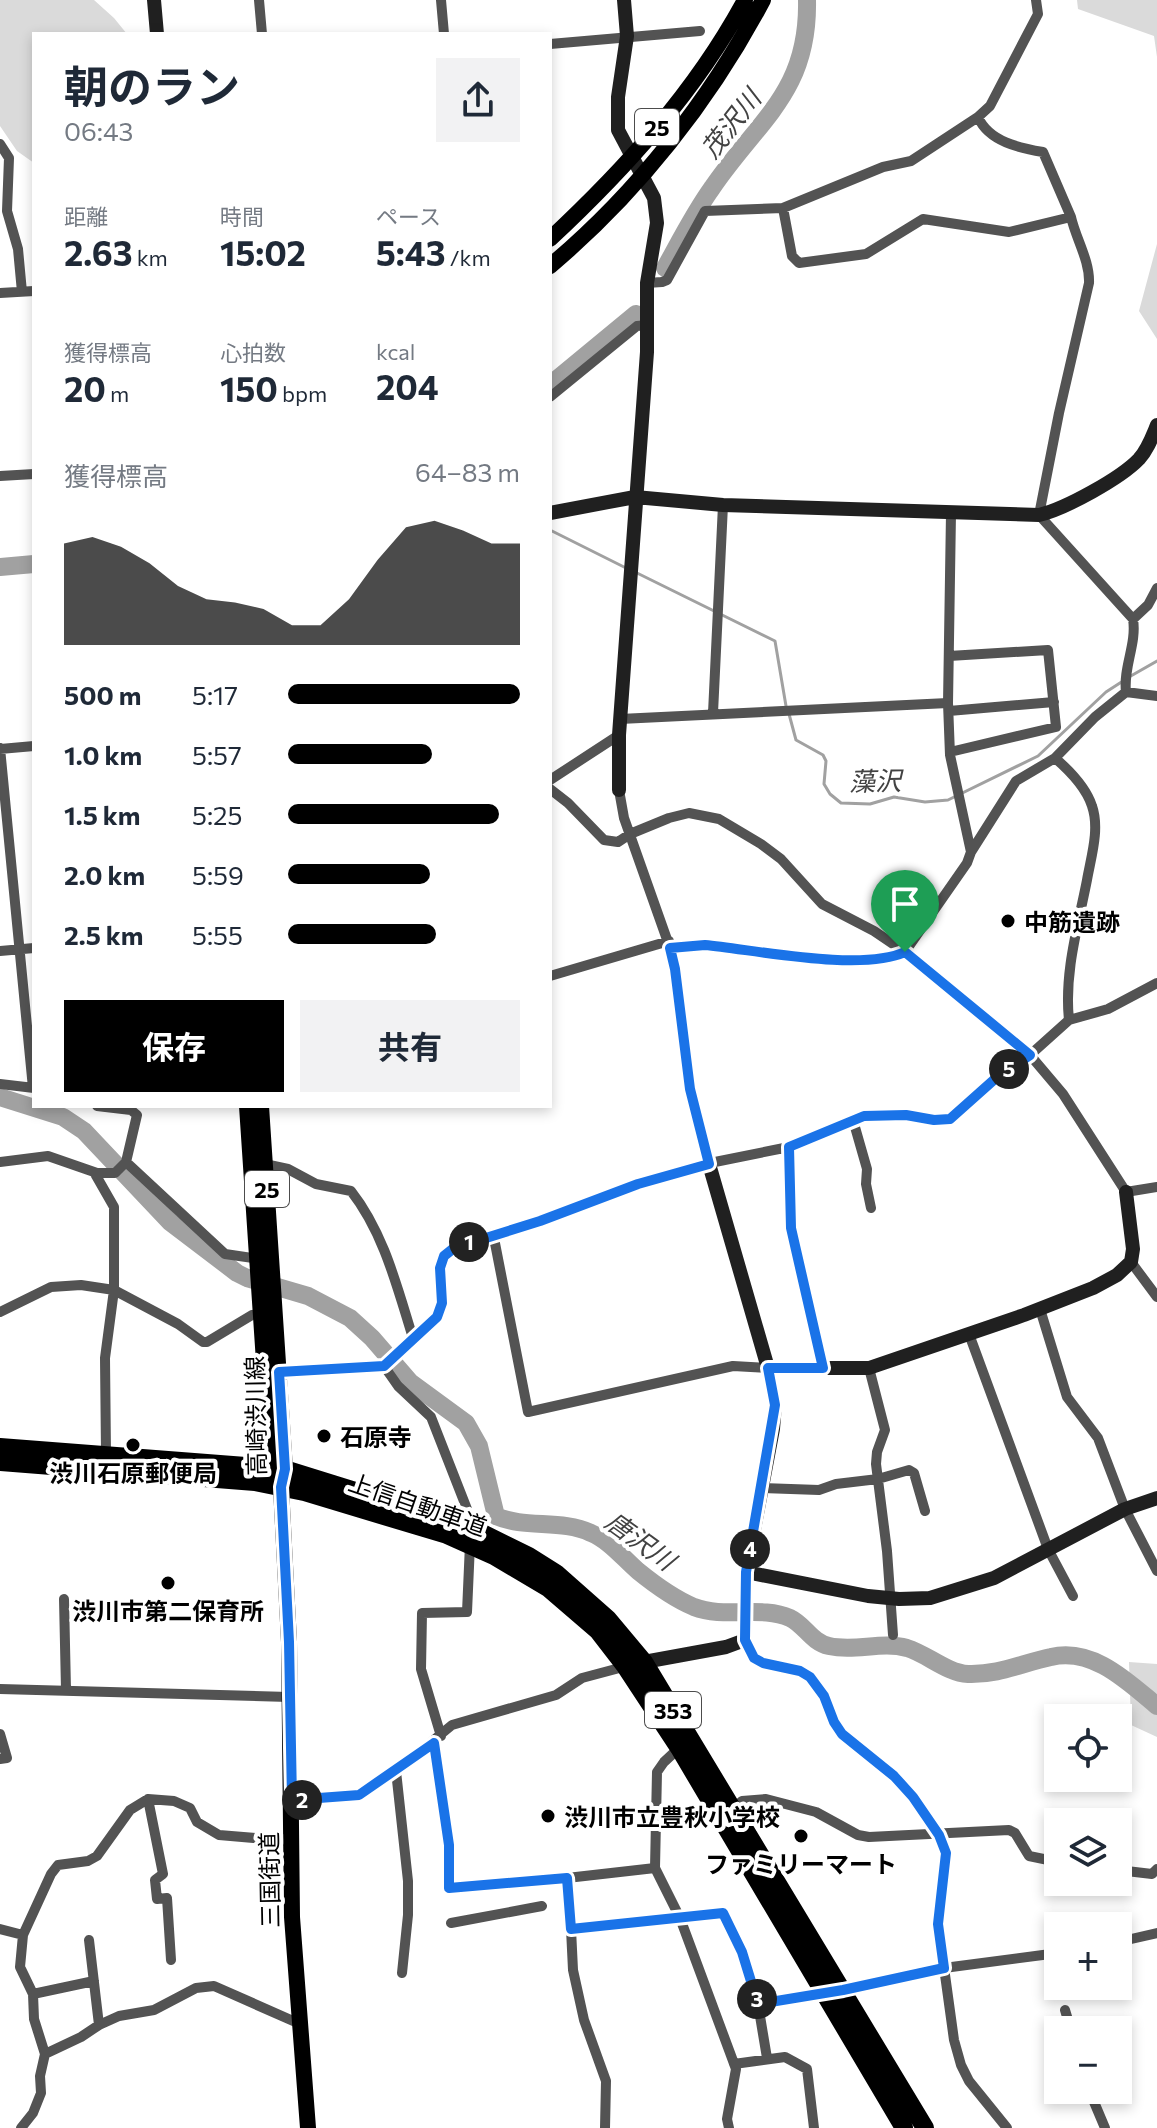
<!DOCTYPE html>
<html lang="ja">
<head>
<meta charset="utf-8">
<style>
  :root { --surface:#fff; --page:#f2f2f3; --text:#1f2937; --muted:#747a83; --accent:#000 }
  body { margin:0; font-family:Commissioner,"Noto Sans JP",sans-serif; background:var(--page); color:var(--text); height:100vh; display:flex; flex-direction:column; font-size:30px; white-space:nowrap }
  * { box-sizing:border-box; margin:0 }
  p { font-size:26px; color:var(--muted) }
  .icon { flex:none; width:44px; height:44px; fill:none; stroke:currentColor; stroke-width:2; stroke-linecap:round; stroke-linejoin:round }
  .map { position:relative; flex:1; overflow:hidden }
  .panel { position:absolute; left:32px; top:32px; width:520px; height:1076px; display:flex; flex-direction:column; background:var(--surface); border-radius:0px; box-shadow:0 4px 12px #0003 }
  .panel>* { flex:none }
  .controls { position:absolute; left:1044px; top:1704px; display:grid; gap:16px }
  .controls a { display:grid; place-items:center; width:88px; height:88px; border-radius:0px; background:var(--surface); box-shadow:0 4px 12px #0003; font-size:40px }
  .pin { position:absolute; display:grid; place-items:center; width:68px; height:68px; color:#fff; margin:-82px -34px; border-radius:50% 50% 50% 0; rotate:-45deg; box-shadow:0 0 8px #0007 }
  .pin .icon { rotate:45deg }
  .km { position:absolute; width:40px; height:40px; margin:-20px; border-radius:50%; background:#222; color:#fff; font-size:22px; line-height:40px; text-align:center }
  .round { display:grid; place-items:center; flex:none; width:84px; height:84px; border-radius:0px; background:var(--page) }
  .overview { display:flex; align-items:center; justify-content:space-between; height:136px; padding:0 32px }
  h1 { font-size:44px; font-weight:700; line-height:60px }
  .figures { display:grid; grid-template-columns:repeat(3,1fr); gap:12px; height:136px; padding:8px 32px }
  .figures div { display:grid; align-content:center }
  .figures b { font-size:34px; font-weight:700 }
  .figures small { font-size:22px; font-weight:400 }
  .figures p { font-size:22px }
  .chart { height:224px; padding:16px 32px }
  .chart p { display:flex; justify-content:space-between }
  .chart svg { width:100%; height:144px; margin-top:8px; fill:var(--accent); opacity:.7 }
  .action { display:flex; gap:16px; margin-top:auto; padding:16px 32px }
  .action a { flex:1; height:92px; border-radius:0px; background:var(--accent); color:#fff; font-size:32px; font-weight:700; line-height:92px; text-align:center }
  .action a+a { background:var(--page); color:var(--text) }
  ul { padding:0 32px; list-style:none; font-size:26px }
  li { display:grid; grid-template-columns:128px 96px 1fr; align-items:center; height:60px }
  li i { height:20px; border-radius:10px; background:var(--accent) }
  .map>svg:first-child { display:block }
</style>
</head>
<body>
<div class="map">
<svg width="1157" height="2128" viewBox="0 0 1157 2128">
  <rect width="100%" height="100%" fill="#fff"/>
  <path fill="#dadada" d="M0 0H94L114 18 127 34H34V163L17 151 0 126Z
    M1077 0H1157V57L1154 36 1078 9Z
    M1157 244V339L1139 311Z
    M1129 1662 1157 1664V1737L1131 1725Z"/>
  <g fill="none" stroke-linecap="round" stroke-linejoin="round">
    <path stroke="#a1a1a1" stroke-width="3" d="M550 530 626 568
      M637 573 775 641 786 706
      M1129 677 1157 661
      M789 714 796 740 823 755 826 761 824 784 830 794 841 803 870 804 894 797 925 802 948 800 1038 756 1106 692 1123 681"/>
    <path stroke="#a1a1a1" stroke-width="18" d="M665 268C680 241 694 213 712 188 759 119 809 92 807 0
      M550 385 636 314
      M0 567 34 564
      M0 1097 63 1117 84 1131 170 1222 237 1273 247 1278 308 1296 350 1318 372 1338 410 1382 466 1423 479 1446 496 1516C525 1529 561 1519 591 1533 610 1541 623 1558 638 1571 654 1584 675 1599 694 1607 725 1619 761 1605 790 1618 805 1625 811 1642 829 1646 855 1652 881 1641 907 1648 927 1654 947 1673 968 1674 999 1675 1022 1663 1051 1657 1093 1647 1128 1682 1157 1706"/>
    <path stroke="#535353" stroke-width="10" d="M259 0 262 34
      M441 0 444 34
      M550 44 700 31
      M978 117C989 142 1020 148 1043 152L1071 217
      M0 144 9 158 7 211 18 249 22 292
      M783 208 792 256 799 263 866 254 923 219 1009 232 1071 217C1076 239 1090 261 1089 283L1059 413 1039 515 1133 619C1137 644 1123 667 1126 692L1157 696
      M647 283 662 282 667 280 705 211 783 208 883 167 911 161 978 117 990 106 1038 14 1036 0
      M0 293 34 291
      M550 397 637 326 648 325
      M0 476 34 474
      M1133 619 1148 605 1157 588
      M949 656 1048 650 1056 727 950 752
      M949 711 1054 702
      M713 713 723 505
      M620 719 948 703
      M0 748 33 1088
      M0 749 34 746
      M1055 758C1070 771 1086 787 1092 806 1100 829 1091 857 1087 880 1078 926 1064 973 1069 1020
      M550 780 619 735
      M550 789 568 803 604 840 618 842 630 834 669 818 689 813 719 819 761 844 781 859 822 904 874 931 905 952 1030 1055 1063 1094 1126 1192 1157 1187
      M619 790 624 818 670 948 690 1089 709 1164
      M971 852 1016 781 1055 758 1095 717 1126 692
      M670 948C683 947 696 945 708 945 764 948 854 975 905 952L967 863 971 852 950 755 948 703 951 513
      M0 951 34 948
      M550 976 669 941
      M0 1084 34 1088
      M853 1120 867 1169 866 1184 871 1208
      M789 1147 791 1228 823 1368
      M0 1162 48 1156 97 1173H115L126 1162 137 1115 131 1110 97 1106
      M126 1162 225 1254 259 1259
      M260 1163 288 1169 316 1184 351 1191C384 1233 397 1287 413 1338
      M94 1172 114 1207V1290L178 1324 203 1342H207L252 1315 262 1314
      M493 1233 528 1412 733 1366 768 1368
      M1131 1262 1157 1297
      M1040 1309 1067 1397 1098 1438 1125 1509 1157 1571
      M0 1312 51 1287 81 1285 114 1290 105 1358 106 1454
      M969 1334 1048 1549 1073 1596
      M384 1366 398 1386 431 1417 467 1509 470 1544 467 1612 422 1613 421 1669 441 1736
      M869 1368 885 1430 877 1452 876 1464 887 1551 893 1635
      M279 1372 384 1366 437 1317 442 1303 440 1268 444 1256 454 1248 695 1166 789 1147 864 1116 906 1115 934 1120 950 1119 996 1078 1030 1055 1069 1020 1108 1009 1157 983
      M761 1488 819 1490 836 1484 878 1479 909 1470 914 1473 925 1511
      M64 1599 66 1690
      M745 1640 754 1658 763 1663 800 1671 810 1677 824 1696 834 1722 842 1734 894 1776 913 1797 939 1835 946 1853 938 1924 954 2040 961 2065 969 2081 1007 2128
      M0 1689 289 1697
      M0 1734 7 1758 0 1759
      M434 1743 449 1845V1888L567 1878 571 1929 723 1913 742 1952 758 2004 825 1993
      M679 1748 664 1762 657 1772 655 1868 680 1918 736 2069 727 2119 729 2128
      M396 1771 408 1881V1915L402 1973
      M148 1799 163 1874 155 1880 157 1899 167 1898 171 1960
      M292 1800 359 1795 396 1771 452 1725 556 1695 582 1678 627 1666
      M733 1809 742 1801 766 1799 816 1812 858 1835 869 1837 1009 1830 1015 1833 1029 1856 1058 1862
      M1118 1870 1152 1874 1157 1869
      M567 1878 655 1868
      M451 1923 542 1906
      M0 1929 23 1935
      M571 1929 573 1970 584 2020 606 2081 605 2128
      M89 1940 99 2025
      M1118 1942 1157 1933
      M841 1991 944 1968 1058 1953
      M33 1994 94 1981
      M758 2004 767 2058
      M1065 2010 1071 2030
      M45 2054 81 2037 99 2025 119 2016 154 2010 196 1988 214 1986 300 2024
      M734 2064 785 2057 807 2069 814 2128
      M1089 2090 1105 2128
      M21 2128 33 2113 41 2093 40 2076 45 2054 34 2019 33 1994 20 1967 23 1935 51 1874 58 1865 88 1861 97 1856 130 1810 148 1799 174 1801 190 1808 197 1822 219 1835 290 1841"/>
    <path stroke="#202020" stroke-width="14" d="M154 0 157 34
      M550 513 635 497 723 505 1039 515C1065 509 1121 478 1139 459 1148 449 1152 437 1157 425
      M619 790V735L647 352V283L657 223 654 198 618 130V97L627 36 624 0
      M768 1368H869L1024 1315 1093 1288 1117 1275 1131 1262 1133 1249 1126 1192
      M746 1572 868 1596 899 1599 930 1598 994 1578 1125 1509 1157 1498
      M644 1662 726 1647 745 1640 746 1572 773 1429 775 1405 768 1368 709 1164"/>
    <path stroke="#000" stroke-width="16" d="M550 239C625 169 696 91 745 0
      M550 266C637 193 710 100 763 0
      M247 1106 271 1467 277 1478
      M261 1106 285 1469 281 1487 289 1642 292 1917 308 2128"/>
    <path stroke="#000" stroke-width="18" d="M0 1447 285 1469 468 1526 529 1556 556 1573 608 1619 644 1662 925 2128
      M0 1462 255 1482 304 1492 447 1535 494 1556 548 1588 598 1631 625 1666 679 1748 904 2128"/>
  </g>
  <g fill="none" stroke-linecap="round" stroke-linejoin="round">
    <defs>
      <path id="route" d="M705 945C756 950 861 972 905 952L1030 1055 996 1078 950 1119 934 1120 906 1115 864 1116 789 1147 791 1228 823 1368H768L775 1405 746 1572 745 1640 754 1658 763 1663 800 1671 810 1677 824 1696 834 1722 842 1734 894 1776 913 1797 939 1835 946 1853 938 1924 944 1968 843 1990 758 2004 742 1952 723 1913 571 1929 567 1878 449 1888V1845L434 1743 359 1795 292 1800 289 1642 281 1487 285 1469 279 1372 384 1366 437 1317 442 1303 440 1268 444 1256 454 1248 540 1221 638 1184 709 1164 690 1089 675 969 670 948Z"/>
    </defs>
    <use href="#route" stroke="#fff" stroke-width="16"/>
    <use href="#route" stroke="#1a73e8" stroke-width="10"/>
  </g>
  <g fill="#000" stroke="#fff" stroke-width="3">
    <circle cx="1008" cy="921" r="8"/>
    <circle cx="324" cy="1436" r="8"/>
    <circle cx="133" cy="1445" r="8"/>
    <circle cx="168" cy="1583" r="8"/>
    <circle cx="548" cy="1816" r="8"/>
    <circle cx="801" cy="1836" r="8"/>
  </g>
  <g text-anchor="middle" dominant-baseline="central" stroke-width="8" stroke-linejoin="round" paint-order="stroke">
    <g fill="#fff" stroke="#4c4c4c" stroke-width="2">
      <rect x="635" y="109" width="44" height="36" rx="6"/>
      <rect x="245" y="1171" width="44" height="36" rx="6"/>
      <rect x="645" y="1692" width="56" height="36" rx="6"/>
    </g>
    <g font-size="22" font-weight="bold" fill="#000">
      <text x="657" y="127">25</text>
      <text x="267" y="1189">25</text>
      <text x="673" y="1710">353</text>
    </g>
    <g font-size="24" font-weight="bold" fill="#000" stroke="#fff" text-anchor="start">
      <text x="1024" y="921">中筋遺跡</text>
      <text x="340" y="1436">石原寺</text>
      <text x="133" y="1472" text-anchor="middle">渋川石原郵便局</text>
      <text x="168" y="1610" text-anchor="middle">渋川市第二保育所</text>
      <text x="564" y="1816">渋川市立豊秋小学校</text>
      <text x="801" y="1863" text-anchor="middle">ファミリーマート</text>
    </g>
    <g font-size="24" fill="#000" stroke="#fff">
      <text transform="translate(255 1416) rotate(-91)">高崎渋川線</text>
      <text transform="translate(418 1504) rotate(19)">上信自動車道</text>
      <text transform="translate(269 1880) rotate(-91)">三国街道</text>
    </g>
    <g font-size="26" font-style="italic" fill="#424242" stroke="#fff">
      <text transform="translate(730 123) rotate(-52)">茂沢川</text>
      <text transform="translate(875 780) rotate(-1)">藻沢</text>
      <text transform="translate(641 1540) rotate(36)">唐沢川</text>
    </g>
  </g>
</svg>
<div class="controls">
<a><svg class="icon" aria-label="locate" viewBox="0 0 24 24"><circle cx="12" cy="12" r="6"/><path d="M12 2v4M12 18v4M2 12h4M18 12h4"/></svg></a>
<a><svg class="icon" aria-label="layers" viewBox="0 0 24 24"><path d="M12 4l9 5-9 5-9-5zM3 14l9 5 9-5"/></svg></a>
<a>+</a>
<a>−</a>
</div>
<div class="pin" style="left:905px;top:952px;background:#1e9e55"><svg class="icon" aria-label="arrive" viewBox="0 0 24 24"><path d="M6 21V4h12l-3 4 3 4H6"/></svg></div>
<b class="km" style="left:469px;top:1242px">1</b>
<b class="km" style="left:302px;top:1800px">2</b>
<b class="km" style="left:757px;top:1999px">3</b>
<b class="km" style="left:750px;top:1549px">4</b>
<b class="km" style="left:1009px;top:1069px">5</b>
<section class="panel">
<div class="overview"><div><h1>朝のラン</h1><p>06:43</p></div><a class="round"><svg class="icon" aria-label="share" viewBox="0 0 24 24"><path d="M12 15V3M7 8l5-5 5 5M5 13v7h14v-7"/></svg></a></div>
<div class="figures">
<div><p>距離</p><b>2.63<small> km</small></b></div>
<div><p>時間</p><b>15:02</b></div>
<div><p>ペース</p><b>5:43<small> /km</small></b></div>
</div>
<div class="figures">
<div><p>獲得標高</p><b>20<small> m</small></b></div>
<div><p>心拍数</p><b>150<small> bpm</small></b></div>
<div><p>kcal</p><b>204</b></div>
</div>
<div class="chart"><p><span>獲得標高</span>64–83 m</p>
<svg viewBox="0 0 160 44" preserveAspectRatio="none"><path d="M0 44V13L10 11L20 14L30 19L40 26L50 30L60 31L70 33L80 38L90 38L100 30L110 18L120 8L130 6L140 9L150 13L160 13V44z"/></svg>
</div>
<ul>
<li><b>500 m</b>5:17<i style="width:100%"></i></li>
<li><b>1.0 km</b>5:57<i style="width:62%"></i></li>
<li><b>1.5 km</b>5:25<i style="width:91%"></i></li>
<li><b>2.0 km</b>5:59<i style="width:61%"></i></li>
<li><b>2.5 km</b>5:55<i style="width:64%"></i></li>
</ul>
<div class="action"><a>保存</a><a>共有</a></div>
</section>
</div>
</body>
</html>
